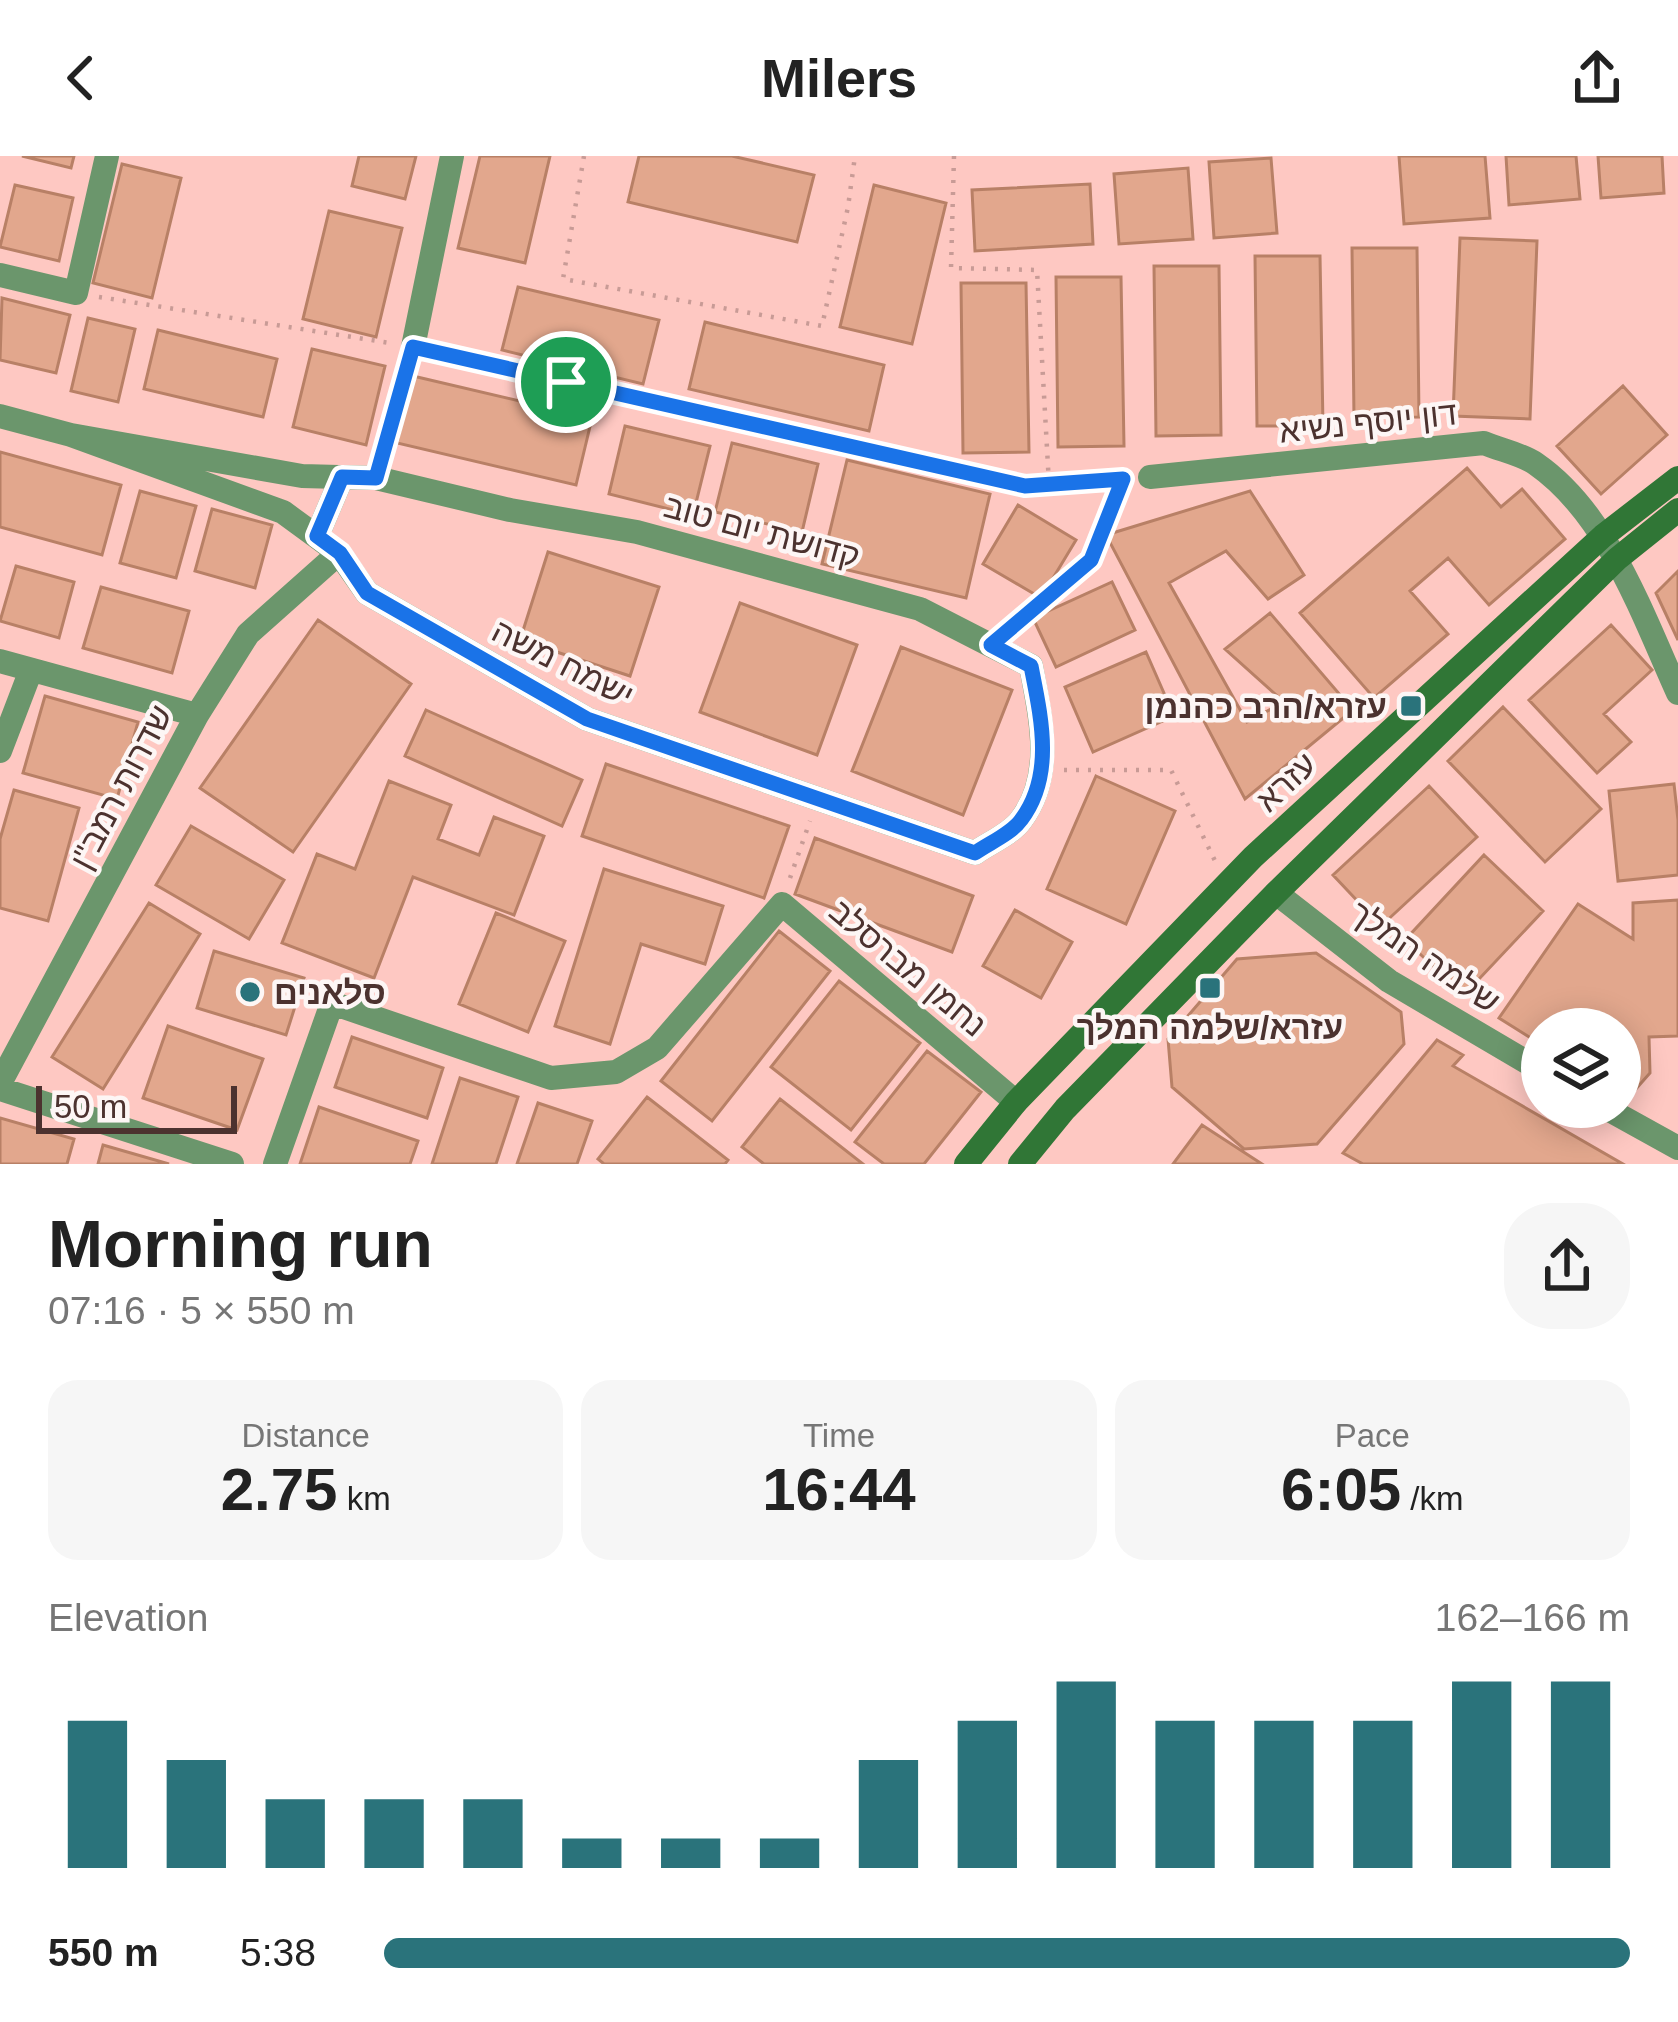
<!DOCTYPE html>
<html lang="en">
<head>
<meta charset="utf-8">
<style>
  :root { --surface:#fff; --page:#f6f6f6; --text:#222; --muted:#767676; --accent:#2a737b }
  body { margin:0; font-family:Arial,"Noto Sans Hebrew",sans-serif; background:var(--page); color:var(--text); height:100vh; display:flex; flex-direction:column; font-size:45px; white-space:nowrap }
  * { box-sizing:border-box; margin:0 }
  p { font-size:39px; color:var(--muted) }
  .icon { flex:none; width:66px; height:66px; fill:none; stroke:currentColor; stroke-width:2; stroke-linecap:round; stroke-linejoin:round }
  .map { position:relative; height:1008px; overflow:hidden }
  .sheet { display:flex; flex-direction:column; background:var(--surface); flex:1 }
  .sheet>* { flex:none }
  .tools { position:absolute; left:1521px; top:852px; display:grid; gap:24px }
  .tools a { display:grid; place-items:center; width:120px; height:120px; border-radius:50%; background:var(--surface); box-shadow:0 6px 30px #0003; font-size:60px }
  .scale { position:absolute; left:36px; bottom:30px; width:201px; box-sizing:border-box; padding-left:12px; border:6px solid #4c322f; border-top:0; font-size:33px; line-height:42px; white-space:nowrap; color:#4c322f; -webkit-text-stroke:9px #fdf6f5; paint-order:stroke }
  .pin { position:absolute; display:grid; place-items:center; width:102px; height:102px; color:#fff; margin:-51px; border:6px solid #fff; border-radius:50%; box-shadow:0 3px 12px #0007 }
  .round { display:grid; place-items:center; flex:none; width:126px; height:126px; border-radius:48px; background:var(--page) }
  .head { display:flex; align-items:center; justify-content:space-between; height:204px; padding:0 48px }
  h1 { font-size:66px; font-weight:800; line-height:90px }
  .figures { display:grid; grid-template-columns:repeat(3,1fr); gap:18px; height:204px; padding:12px 48px }
  .figures div { display:grid; align-content:center; border-radius:30px; background:var(--page); text-align:center }
  .figures b { font-size:60px; font-weight:800 }
  .figures small { font-size:33px; font-weight:400 }
  .figures p { font-size:33px }
  .chart { height:336px; padding:24px 48px }
  .chart p { display:flex; justify-content:space-between }
  .chart svg { width:100%; height:216px; margin-top:12px; stroke:var(--accent); stroke-width:6 }
  ul { padding:0 48px; list-style:none; font-size:39px }
  li { display:grid; grid-template-columns:192px 144px 1fr; align-items:center; height:90px }
  li i { height:30px; border-radius:15px; background:var(--accent) }
  header { display:flex; justify-content:space-between; align-items:center; height:156px; padding:0 48px; background:var(--surface); font-size:54px; font-weight:800 }
  .map>svg:first-child { display:block }
</style>
</head>
<body>
<header><svg class="icon" aria-label="back" viewBox="0 0 24 24"><path d="M15 5l-7 7 7 7"/></svg>Milers<svg class="icon" aria-label="share" viewBox="0 0 24 24"><path d="M12 15V3M7 8l5-5 5 5M5 13v7h14v-7"/></svg></header>
<div class="map">
<svg width="1678" height="1008" viewBox="0 0 1678 1008">
  <rect width="100%" height="100%" fill="#fec8c2"/>
  <path fill="#e2a78d" stroke="#b88066" stroke-width="3" d="M22 0H74L71 12Z
    M359 0H416L405 43 352 30Z
    M480 0H550L525 107 458 92Z
    M639 0H732L814 19 797 86 628 46Z
    M1399 0H1485L1490 62 1404 68Z
    M1506 0H1576L1580 43 1509 49Z
    M1598 0H1662L1664 37 1601 42Z
    M1271 2 1277 77 1214 82 1209 6Z
    M122 8 181 22 152 142 93 127Z
    M1188 12 1193 83 1119 88 1114 18Z
    M1090 28 1093 88 975 95 972 34Z
    M15 29 73 42 59 105 0 91Z
    M874 29 946 47 912 188 840 171Z
    M329 55 402 72 376 181 303 163Z
    M1460 82 1537 85 1530 263 1453 260Z
    M1352 92H1417L1419 261 1354 262Z
    M1255 100H1320L1323 270H1257Z
    M1154 110H1219L1221 279 1156 280Z
    M1056 121H1121L1124 290 1058 291Z
    M961 127H1026L1029 296 963 297Z
    M518 131 659 164 643 228 502 194Z
    M2 142 70 159 56 217 0 204Z
    M88 162 135 173 118 246 71 235Z
    M705 166 884 209 869 275 689 233Z
    M158 174 277 203 263 261 144 233Z
    M312 193 385 210 366 289 293 271Z
    M413 220 592 262 576 329 397 287Z
    M1623 230 1667 279 1601 338 1557 290Z
    M625 270 710 290 693 359 609 338Z
    M732 287 818 308 802 376 715 356Z
    M0 296 121 329 102 399 0 371Z
    M847 304 990 338 966 442 822 408Z
    M1467 312 1501 351 1522 333 1565 383 1489 449 1448 402 1410 435 1448 478 1374 542 1300 457Z
    M140 335 196 350 176 422 120 407Z
    M1250 335 1304 419 1268 443 1226 395 1169 427 1247 566 1284 546 1225 493 1270 457 1353 554 1245 643 1106 379Z
    M1018 349 1076 384 1041 442 983 408Z
    M212 353 272 369 255 432 195 415Z
    M548 396 659 431 630 520 520 484Z
    M16 410 74 426 59 482 0 465Z
    M1678 415V484L1656 437Z
    M1112 426 1135 474 1056 511 1033 462Z
    M101 431 189 455 172 517 83 492Z
    M740 447 857 489 817 599 700 556Z
    M318 464 411 528 293 696 200 632Z
    M1611 469 1652 514 1604 558 1631 586 1597 617 1529 544Z
    M901 491 1012 534 963 659 852 615Z
    M1146 496 1174 560 1093 596 1065 531Z
    M45 540 138 566 117 643 23 617Z
    M1503 551 1601 653 1545 706 1448 605Z
    M426 554 582 624 562 670 405 600Z
    M606 608 789 670 764 742 582 680Z
    M1096 620 1175 655 1126 768 1047 733Z
    M389 625 451 649 438 683 479 699 494 661 544 680 514 759 413 721 374 822 282 787 317 698 355 713Z
    M1674 628 1678 664V719L1618 725 1609 635Z
    M1429 630 1477 681 1381 770 1333 719Z
    M14 634 79 652 48 765 0 752V683Z
    M191 670 284 724 249 783 156 729Z
    M815 682 973 740 952 796 795 738Z
    M1484 699 1543 755 1464 839 1405 784Z
    M604 713 723 750 705 808 641 788 610 888 555 870Z
    M1678 744V880L1649 881 1650 917 1627 943 1620 939V873H1542V889L1499 862 1578 748 1633 783V747Z
    M149 747 200 778 103 933 52 901Z
    M1015 754 1072 786 1041 842 983 810Z
    M496 757 565 785 528 876 459 848Z
    M779 775 830 815 712 965 661 925Z
    M214 795 304 822 286 879 197 852Z
    M1316 797 1401 856 1404 888 1317 988 1244 993 1172 931 1168 883 1237 803Z
    M839 825 920 887 851 974 771 911Z
    M168 870 263 903 237 974 143 942Z
    M352 881 443 912 427 962 335 931Z
    M1437 884 1463 899 1453 910 1623 1008H1363L1343 997Z
    M927 895 981 936 924 1008H884L855 986Z
    M460 922 518 941 496 1008H432Z
    M647 941 728 1004 725 1008H604L598 1003Z
    M780 943 863 1008H764L742 991Z
    M538 947 592 965 577 1008H517Z
    M319 951 418 985 410 1008H300Z
    M0 962 74 983 67 1008H0Z
    M1202 969 1262 1008H1173Z
    M103 989 169 1008H98Z"/>
  <g fill="none" stroke-linecap="round" stroke-linejoin="round">
    <path stroke="#c89b96" stroke-width="4.5" stroke-dasharray="3 9" stroke-linecap="butt" d="M584 0 563 123 822 170 848 51 855 0
      M954 0 951 112 1037 114 1049 328
      M99 141 390 187
      M439 197 1026 330 1127 323
      M383 297 406 216
      M1010 472 1091 404 1123 323
      M1064 614H1171L1216 707
      M790 722 810 665"/>
    <path stroke="#6b966c" stroke-width="24" d="M0 119 76 137 107 0
      M413 191 452 0
      M0 260 71 279 283 356 339 397 367 437 587 563 975 697C989 687 1011 678 1021 664 1055 619 1040 560 1031 510L920 453 637 376 510 354 376 322 302 320 71 279
      M1150 321 1484 287C1500 294 1522 298 1536 308 1608 358 1643 460 1678 537
      M317 380 342 321
      M0 505 197 559
      M0 595 31 514
      M1276 737 1389 825 1542 915
      M0 927 197 559 248 478 339 397
      M0 933 232 1008
      M1604 951 1678 992
      M275 1008 332 847 551 922 616 916 657 892 782 748 1016 946"/>
    <path stroke="#307636" stroke-width="24" d="M966 1008 1016 946 1253 701 1603 380 1678 322
      M1020 1008 1065 953 1276 737 1617 403 1678 354"/>
  </g>
  <g fill="none" stroke-linecap="round" stroke-linejoin="round">
    <defs>
      <path id="route" d="M413 191 1025 330 1123 323 1091 404 991 489 1031 510C1041 561 1055 619 1021 664 1011 678 989 687 975 697L587 563 367 437 340 397 317 380 342 321 376 322Z"/>
    </defs>
    <use href="#route" stroke="#fff" stroke-width="24"/>
    <use href="#route" stroke="#1a73e8" stroke-width="15"/>
  </g>
  <g fill="#2a737b" stroke="#fdf6f5" stroke-width="4.5">
    <rect x="1399" y="538" width="24" height="24" rx="6"/>
    <rect x="1198" y="820" width="24" height="24" rx="6"/>
    <circle cx="250" cy="836" r="12"/>
  </g>
  <g text-anchor="middle" dominant-baseline="central" stroke-width="9" stroke-linejoin="round" paint-order="stroke">
    <g font-size="33" fill="#4c322f" stroke="#fdf6f5">
      <text transform="translate(1368 266) rotate(-6)">דון יוסף נשיא</text>
      <text transform="translate(762 375) rotate(15)">קדושת יום טוב</text>
      <text transform="translate(563 507) rotate(27)">ישמח משה</text>
      <text transform="translate(1286 626) rotate(-43)">עזרא</text>
      <text transform="translate(121 631) rotate(-62)">שדרות רמב"ן</text>
      <text transform="translate(1425 801) rotate(34)">שלמה המלך</text>
      <text transform="translate(908 812) rotate(40)">נחמן מברסלב</text>
    </g>
    <g font-size="33" font-weight="bold" fill="#4c322f" stroke="#fdf6f5" text-anchor="end">
      <text x="1387" y="550">עזרא/הרב כהנמן</text>
      <text x="274" y="836" text-anchor="start">סלאנים</text>
      <text x="1210" y="871" text-anchor="middle">עזרא/שלמה המלך</text>
    </g>
  </g>
</svg>
<div class="tools">
<a><svg class="icon" aria-label="layers" viewBox="0 0 24 24"><path d="M12 4l9 5-9 5-9-5zM3 14l9 5 9-5"/></svg></a>
</div>
<div class="scale">50 m</div>
<div class="pin" style="left:566px;top:226px;background:#1e9e55"><svg class="icon" aria-label="arrive" viewBox="0 0 24 24"><path d="M6 21V4h12l-3 4 3 4H6"/></svg></div>
</div>
<section class="sheet">
<div class="head"><div><h1>Morning run</h1><p>07:16 · 5 × 550 m</p></div><a class="round"><svg class="icon" aria-label="share" viewBox="0 0 24 24"><path d="M12 15V3M7 8l5-5 5 5M5 13v7h14v-7"/></svg></a></div>
<div class="figures">
<div><p>Distance</p><b>2.75<small> km</small></b></div>
<div><p>Time</p><b>16:44</b></div>
<div><p>Pace</p><b>6:05<small> /km</small></b></div>
</div>
<div class="chart"><p><span>Elevation</span>162–166 m</p>
<svg viewBox="0 0 160 44" preserveAspectRatio="none"><path d="M5 44V14M15 44V22M25 44V30M35 44V30M45 44V30M55 44V38M65 44V38M75 44V38M85 44V22M95 44V14M105 44V6M115 44V14M125 44V14M135 44V14M145 44V6M155 44V6"/></svg>
</div>
<ul>
<li><b>550 m</b>5:38<i style="width:100%"></i></li>
</ul>
</section>
</body>
</html>
